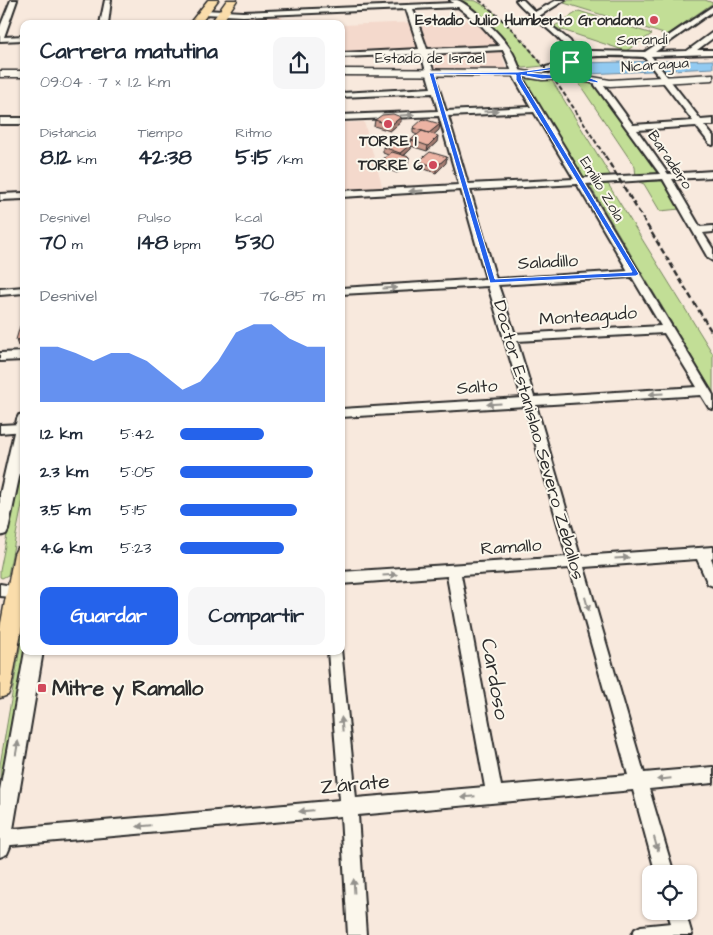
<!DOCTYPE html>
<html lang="es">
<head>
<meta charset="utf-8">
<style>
  :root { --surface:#fff; --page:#f6f6f7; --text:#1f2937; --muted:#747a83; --accent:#2563eb }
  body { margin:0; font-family:"Architects Daughter",sans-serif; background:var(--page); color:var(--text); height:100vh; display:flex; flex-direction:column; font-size:19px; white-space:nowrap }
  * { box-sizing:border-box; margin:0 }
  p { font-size:16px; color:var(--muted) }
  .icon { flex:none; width:28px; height:28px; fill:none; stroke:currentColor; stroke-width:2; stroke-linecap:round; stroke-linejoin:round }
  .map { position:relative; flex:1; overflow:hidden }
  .side { position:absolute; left:20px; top:20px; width:325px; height:635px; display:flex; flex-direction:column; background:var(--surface); border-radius:10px; box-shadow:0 1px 4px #0004 }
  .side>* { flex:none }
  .controls { position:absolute; left:642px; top:865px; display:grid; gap:10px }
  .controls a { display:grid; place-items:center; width:55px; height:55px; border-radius:10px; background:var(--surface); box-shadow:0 1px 4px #0004; font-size:25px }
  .pin { position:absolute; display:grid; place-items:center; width:42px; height:42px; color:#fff; margin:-21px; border-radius:10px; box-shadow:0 2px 8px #0006 }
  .round { display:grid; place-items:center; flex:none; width:52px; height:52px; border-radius:10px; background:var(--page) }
  .summary { display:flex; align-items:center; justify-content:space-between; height:85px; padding:0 20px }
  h1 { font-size:22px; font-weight:700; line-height:38px }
  .figures { display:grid; grid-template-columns:repeat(3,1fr); gap:8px; height:85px; padding:5px 20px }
  .figures div { display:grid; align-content:center }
  .figures b { font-size:21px; font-weight:700 }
  .figures small { font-size:14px; font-weight:400 }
  .figures p { font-size:14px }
  .chart { height:140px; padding:10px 20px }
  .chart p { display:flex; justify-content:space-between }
  .chart svg { width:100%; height:90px; margin-top:5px; fill:var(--accent); opacity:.7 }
  .button { display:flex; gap:10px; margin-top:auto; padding:10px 20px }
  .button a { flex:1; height:58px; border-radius:10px; background:var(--accent); color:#fff; font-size:20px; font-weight:700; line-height:58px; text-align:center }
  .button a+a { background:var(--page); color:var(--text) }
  ul { padding:0 20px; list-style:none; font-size:16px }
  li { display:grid; grid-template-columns:80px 60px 1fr; align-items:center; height:38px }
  li i { height:12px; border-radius:6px; background:var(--accent) }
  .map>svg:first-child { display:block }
</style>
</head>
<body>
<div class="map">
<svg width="713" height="935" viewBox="0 0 713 935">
  <rect width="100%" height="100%" fill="#f8e9dd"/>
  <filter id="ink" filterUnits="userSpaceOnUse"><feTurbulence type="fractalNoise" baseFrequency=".02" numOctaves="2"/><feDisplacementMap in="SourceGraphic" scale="10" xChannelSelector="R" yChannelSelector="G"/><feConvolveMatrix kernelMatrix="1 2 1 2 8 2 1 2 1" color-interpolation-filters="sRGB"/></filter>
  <g filter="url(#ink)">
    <path fill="#f4d9cc" d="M281 13 284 24H235L240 14Z
      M474 20 500 47 506 69H433L430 49 341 53V25Z
      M364 122 383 189 341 190V123Z"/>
    <path fill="#c2de96" stroke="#768460" d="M457 0C463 0 471 0 476 1 504 15 524 43 543 66L524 68 519 67C502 32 487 22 457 0Z
      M569 0H705L713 3 667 35 564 3Z
      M579 11 652 34 626 51 553 27Z
      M540 79H551L612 178 585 179 525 80Z
      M571 80 587 82 596 87 659 176 636 177 635 167 578 82Z
      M662 181 680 209 660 211 644 184 639 182Z
      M608 184 713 354V392L590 186Z
      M24 448V495L8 575 2 578 0 577V571Z
      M24 624V651H27L0 813V765Z"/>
    <path fill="#92caf1" stroke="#698aa2" d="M713 60V68L588 74 579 63Z"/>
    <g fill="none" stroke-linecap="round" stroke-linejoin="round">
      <defs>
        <path id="minor" d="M11 0H17L4 37 24 36V40L0 41V27Z
          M105 0H111L108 24H100Z
          M450 0C452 0 455 0 457 0 470 4 502 36 509 47 515 56 520 68 523 79L583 178 660 174 595 85V81H601L633 125 693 121 644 57C629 57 582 52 575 63L579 74 575 76H572L567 66 546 71V67L558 64 570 58C571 41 527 16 516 0H523L535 12 557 0H565L539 16 570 41 577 54 590 51 645 52 713 6V11L655 52 687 51 713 32V38L697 50H713V54L651 56 701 120 713 119V125H704L713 136V145L710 144 696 126 637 130 668 174 713 171V177L672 179 700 227 713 226V232L703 233 713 249V261L708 258 663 179 586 184 713 395V409L709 408 701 395 536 405 580 556 713 547V557L711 558 713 563V586L708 584 697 559 584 567 644 773 713 767V783L649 789 674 874H656L633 790 358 815 366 935H348L341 816 0 846 1 830 340 800 328 651H341V649L356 798 485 787 447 576 341 584V572L567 557 525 406 341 417V409L522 398 488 286 341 294V288L486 279 461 190 341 197V191L459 185 439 116 341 120V115L438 111 433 93 341 97V93L431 88 421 54 341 57V53L419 49 406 9 243 16 204 14 200 12 204 10 243 12 453 3ZM458 7 482 26 500 46 427 49 413 9ZM503 50 515 79 531 107 446 111 428 54ZM534 112 574 179 468 184 448 116ZM577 184 628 271 496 279 470 190ZM632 277 661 326 515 334 498 285ZM664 333 697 387 534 397 517 341ZM570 568 628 775 501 786 461 575Z
          M0 118H24V124H0Z
          M24 193V199L0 200V194Z
          M24 287V293L0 295V289Z
          M24 352V360L0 361V353Z
          M21 424 24 425V431L0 433V425Z
          M0 584 24 588V598L0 596Z
          M667 911H685L692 935H632L635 929 641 926 671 923Z"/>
        <path id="tertiary" d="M24 414V454L8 530 6 534 0 536V494L17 419 19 415Z
          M25 651H43L10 847 7 854 0 857V790Z"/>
        <path id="secondary" d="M341 69 518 70 542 74 569 73 610 80 713 74V80L610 86 569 79 542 80 518 76 341 75Z
          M0 71H24V77H0Z"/>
        <path id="primary" d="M208 0H218L200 24H189Z
          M227 0H237L221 24H210Z
          M24 546V615L11 688 8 695 0 698V628L14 554 17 548Z"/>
      </defs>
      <use href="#minor" stroke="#2b2b2b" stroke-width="4"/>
      <use href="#tertiary" stroke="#2b2b2b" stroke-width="4"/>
      <use href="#secondary" stroke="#2b2b2b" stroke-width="3"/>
      <use href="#primary" stroke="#2b2b2b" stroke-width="3"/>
      <use href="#minor" fill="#fbf7ec" fill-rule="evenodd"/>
      <use href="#tertiary" fill="#fbf7ec" fill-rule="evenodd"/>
      <use href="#secondary" fill="#fbf7ec" fill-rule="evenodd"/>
      <use href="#primary" fill="#faddab" fill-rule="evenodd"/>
      <path stroke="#2b2b2b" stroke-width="2" stroke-dasharray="4.5 2.5" stroke-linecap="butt" d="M479 0C534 43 569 100 606 158"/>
      <path stroke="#2b2b2b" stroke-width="2.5" stroke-dasharray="6 3" stroke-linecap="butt" d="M605 156 713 334"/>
    </g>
    <path fill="#cb9a8c" stroke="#2b2b2b" d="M375 120 401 122 390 131 374 126Z
      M413 128 439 130 433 135 437 142 427 151 411 146V149L404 156 409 157 408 163 397 173 381 167V161L388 155 383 153V147L411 144V140L417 135 413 133Z
      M419 161 446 163 436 173 419 167Z"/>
    <path fill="#a57d72" stroke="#2b2b2b" d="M401 117V122L390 131 391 125Z
      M440 124 439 130 429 139V133Z
      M438 136 437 142 427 151 428 146Z
      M411 144V149L400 159V153Z
      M409 157 408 163 397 173 398 167Z
      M447 157 446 163 436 173V167Z
      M24 339V345L18 346 16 340Z"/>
    <path fill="#ecb3a3" stroke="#2b2b2b" d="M393 114 401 117 391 125 375 120 382 115Z
      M423 119 440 124 429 133 413 128Z
      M422 131 438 136 428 146 411 140Z
      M395 138 411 144 400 153 383 147Z
      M392 152 409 157 398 167 381 161Z
      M430 152 447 157 436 167 419 161Z
      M20 326H24V339L16 340Z"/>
    <defs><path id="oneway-solid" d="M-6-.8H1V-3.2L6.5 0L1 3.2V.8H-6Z" transform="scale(1.25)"/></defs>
    <g fill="#93918c">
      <use href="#oneway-solid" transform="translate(491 111) rotate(-3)"/>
      <use href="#oneway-solid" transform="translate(407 115) rotate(-3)"/>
      <use href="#oneway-solid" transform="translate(416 191) rotate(177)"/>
      <use href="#oneway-solid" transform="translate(390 288) rotate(-4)"/>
      <use href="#oneway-solid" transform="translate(656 394) rotate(177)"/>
      <use href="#oneway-solid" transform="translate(494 404) rotate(176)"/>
      <use href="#oneway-solid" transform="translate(622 558) rotate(-4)"/>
      <use href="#oneway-solid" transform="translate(390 575) rotate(-4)"/>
      <use href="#oneway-solid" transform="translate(587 604) rotate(74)"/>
      <use href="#oneway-solid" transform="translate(342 724) rotate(-95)"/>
      <use href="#oneway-solid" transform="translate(17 748) rotate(-80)"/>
      <use href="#oneway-solid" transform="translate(664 779) rotate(174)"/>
      <use href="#oneway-solid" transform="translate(468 797) rotate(175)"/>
      <use href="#oneway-solid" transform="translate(306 811) rotate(175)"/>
      <use href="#oneway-solid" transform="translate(144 826) rotate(175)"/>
      <use href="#oneway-solid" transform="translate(656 844) rotate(74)"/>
      <use href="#oneway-solid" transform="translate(354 886) rotate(-93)"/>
    </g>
  </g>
  <path fill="#2563eb" stroke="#fff" fill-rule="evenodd" d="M572 57 575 58 574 68 577 73 598 81V83L569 78 542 79 521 75 522 80 639 274 636 276 490 283 429 73 518 72 554 67ZM569 62C569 70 571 74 578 77L527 73 557 69ZM434 74 516 75V80L632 272 495 279Z"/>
  <g fill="#d1495b" stroke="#fbf7ec" stroke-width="2">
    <circle cx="654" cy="20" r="5"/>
    <circle cx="388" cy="124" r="5"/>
    <circle cx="433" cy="165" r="5"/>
    <rect x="37" y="683" width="10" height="10" rx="2.5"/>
  </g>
  <g text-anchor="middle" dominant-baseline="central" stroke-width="4" stroke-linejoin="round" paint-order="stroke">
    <g font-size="15" font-weight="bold" fill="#2b2b2b" stroke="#fbf7ec" text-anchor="end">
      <text x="644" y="20">Estadio Julio Humberto Grondona</text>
      <text x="388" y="141" text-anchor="middle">TORRE 1</text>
      <text x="423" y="165">TORRE 6</text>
    </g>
    <g font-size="15" fill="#2b2b2b" stroke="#fbf7ec">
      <text transform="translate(642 40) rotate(-1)">Sarandí</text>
      <text x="430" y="58">Estado de Israel</text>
      <text transform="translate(655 65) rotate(-4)">Nicaragua</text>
      <text transform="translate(670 160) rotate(56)">Baradero</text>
      <text transform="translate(602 189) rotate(59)">Emilio Zola</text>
    </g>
    <g font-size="18" fill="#2b2b2b" stroke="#fbf7ec">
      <text transform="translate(548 262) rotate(-3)">Saladillo</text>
      <text transform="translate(588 316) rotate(-4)">Monteagudo</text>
      <text transform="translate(477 387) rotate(-4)">Salto</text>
      <text transform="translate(539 440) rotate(74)">Doctor Estanislao Severo Zeballos</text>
      <text transform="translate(511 547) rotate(-4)">Ramallo</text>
    </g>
    <g font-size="21" fill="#2b2b2b" stroke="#fbf7ec">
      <text transform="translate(495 679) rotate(80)">Cardoso</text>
      <text transform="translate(355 784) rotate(-5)">Zárate</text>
    </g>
    <g font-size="21" font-weight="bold" fill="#2b2b2b" stroke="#fbf7ec" text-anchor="start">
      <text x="52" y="688">Mitre y Ramallo</text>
    </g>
  </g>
</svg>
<div class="controls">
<a><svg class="icon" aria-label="locate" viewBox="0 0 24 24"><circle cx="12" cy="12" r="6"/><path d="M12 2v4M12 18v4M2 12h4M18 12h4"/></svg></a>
</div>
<div class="pin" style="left:571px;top:62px;background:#1e9e55"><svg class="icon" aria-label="arrive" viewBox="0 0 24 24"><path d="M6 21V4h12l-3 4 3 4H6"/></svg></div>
<section class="side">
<div class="summary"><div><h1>Carrera matutina</h1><p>09:04 · 7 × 1.2 km</p></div><a class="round"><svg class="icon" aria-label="share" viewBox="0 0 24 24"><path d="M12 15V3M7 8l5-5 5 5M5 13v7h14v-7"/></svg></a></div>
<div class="figures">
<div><p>Distancia</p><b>8.12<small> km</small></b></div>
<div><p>Tiempo</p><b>42:38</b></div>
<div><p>Ritmo</p><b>5:15<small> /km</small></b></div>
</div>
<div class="figures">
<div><p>Desnivel</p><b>70<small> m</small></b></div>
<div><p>Pulso</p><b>148<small> bpm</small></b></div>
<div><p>kcal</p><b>530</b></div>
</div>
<div class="chart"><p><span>Desnivel</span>76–85 m</p>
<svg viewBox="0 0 160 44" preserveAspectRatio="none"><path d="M0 44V17L10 17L20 20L30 24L40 20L50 20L60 24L70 31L80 38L90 34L100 24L110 10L120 6L130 6L140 13L150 17L160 17V44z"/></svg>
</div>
<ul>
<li><b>1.2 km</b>5:42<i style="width:58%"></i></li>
<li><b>2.3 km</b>5:05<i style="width:92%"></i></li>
<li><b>3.5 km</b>5:15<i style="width:81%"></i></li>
<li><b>4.6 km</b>5:23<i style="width:72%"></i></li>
</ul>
<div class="button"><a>Guardar</a><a>Compartir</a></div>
</section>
</div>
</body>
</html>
